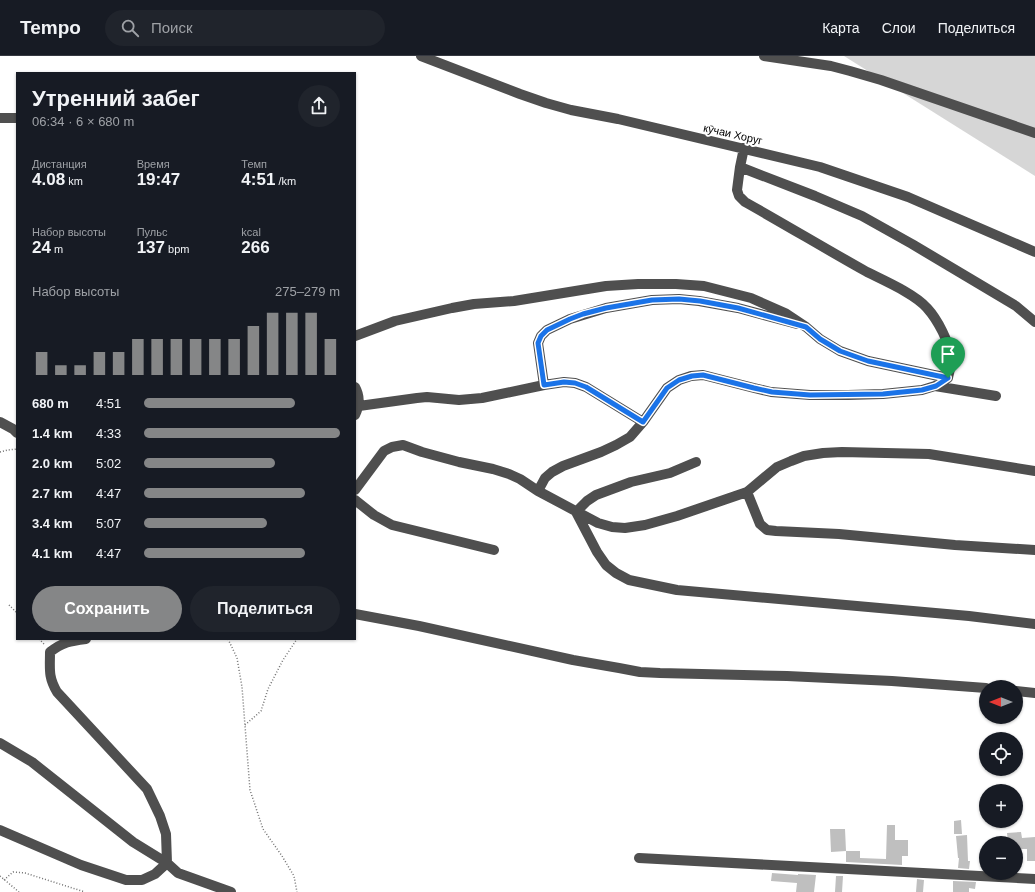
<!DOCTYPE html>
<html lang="ru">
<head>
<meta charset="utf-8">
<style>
  :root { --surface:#171b24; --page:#20242c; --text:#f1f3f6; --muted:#9ea1a6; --line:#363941; --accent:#858687 }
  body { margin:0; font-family:Arial,sans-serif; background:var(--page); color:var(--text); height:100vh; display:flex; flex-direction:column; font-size:15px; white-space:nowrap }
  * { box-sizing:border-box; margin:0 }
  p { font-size:13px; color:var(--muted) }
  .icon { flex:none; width:22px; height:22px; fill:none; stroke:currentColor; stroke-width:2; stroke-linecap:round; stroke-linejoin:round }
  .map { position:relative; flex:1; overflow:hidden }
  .drawer { position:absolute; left:16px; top:16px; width:340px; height:568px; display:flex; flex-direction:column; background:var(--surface); border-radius:0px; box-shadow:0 1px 3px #0004 }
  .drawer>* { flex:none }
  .needle { width:26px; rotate:270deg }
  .fabs { position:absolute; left:979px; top:624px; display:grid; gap:8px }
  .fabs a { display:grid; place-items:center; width:44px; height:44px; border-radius:50%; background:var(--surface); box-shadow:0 1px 3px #0004; font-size:20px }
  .pin { position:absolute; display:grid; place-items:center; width:34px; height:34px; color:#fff; margin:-41px -17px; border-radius:50% 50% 50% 0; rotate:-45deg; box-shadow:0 0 4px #0007 }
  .pin .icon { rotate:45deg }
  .round { display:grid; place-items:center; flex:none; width:42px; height:42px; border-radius:21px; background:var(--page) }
  .headline { display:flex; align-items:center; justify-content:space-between; height:68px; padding:0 16px }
  h1 { font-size:22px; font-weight:600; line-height:30px }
  .stats { display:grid; grid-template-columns:repeat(3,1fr); gap:6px; height:68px; padding:4px 16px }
  .stats div { display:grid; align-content:center }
  .stats b { font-size:17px; font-weight:600 }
  .stats small { font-size:11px; font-weight:400 }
  .stats p { font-size:11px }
  .chart { height:112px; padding:8px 16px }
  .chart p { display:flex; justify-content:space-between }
  .chart svg { width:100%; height:72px; margin-top:4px; stroke:var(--accent); stroke-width:6 }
  .action { display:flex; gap:8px; margin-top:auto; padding:8px 16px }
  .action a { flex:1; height:46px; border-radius:24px; background:var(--accent); color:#fff; font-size:16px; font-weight:600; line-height:46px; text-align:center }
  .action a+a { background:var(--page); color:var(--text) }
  ul { padding:0 16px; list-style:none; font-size:13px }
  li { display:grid; grid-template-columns:64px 48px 1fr; align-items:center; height:30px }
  li i { height:10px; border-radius:5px; background:var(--accent) }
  header { display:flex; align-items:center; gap:24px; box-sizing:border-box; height:56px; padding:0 20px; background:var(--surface); border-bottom:1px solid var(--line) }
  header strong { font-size:19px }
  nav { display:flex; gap:22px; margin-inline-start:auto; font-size:14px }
  .search { width:280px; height:36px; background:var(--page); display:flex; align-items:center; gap:10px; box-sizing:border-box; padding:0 14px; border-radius:22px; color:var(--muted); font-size:15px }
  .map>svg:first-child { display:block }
</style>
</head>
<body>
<header>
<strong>Tempo</strong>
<div class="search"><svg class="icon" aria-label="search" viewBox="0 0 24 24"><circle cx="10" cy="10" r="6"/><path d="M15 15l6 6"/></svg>Поиск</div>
<nav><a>Карта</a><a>Слои</a><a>Поделиться</a></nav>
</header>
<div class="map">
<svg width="1035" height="836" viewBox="0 0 1035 836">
  <rect width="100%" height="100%" fill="#fff"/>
  <path fill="#d6d6d6" d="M844 0H1035V120Z"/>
  <path fill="#bfbfbf" d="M961 764 962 778H954V765Z
    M887 769H895V784H908V800H902V809L846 806V795H860V802L886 803Z
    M830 773H845L846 795 831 796Z
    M1021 776 1022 782 1035 781V805H1027V793H1016V787H1008L1007 777Z
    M967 779 968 805H970L969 813 958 812 959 802H958L956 780Z
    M772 817 798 819V818L816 819 814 836H796L797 827 771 825Z
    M836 820H843L842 836H835Z
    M917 823 924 824 923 836H916Z
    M953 825 976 826 975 833 969 832V836H953Z"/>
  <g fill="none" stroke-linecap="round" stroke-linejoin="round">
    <path stroke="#717171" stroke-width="1.5" stroke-dasharray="1 2" stroke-linecap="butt" d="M0 396 8 394 17 393
      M9 549 17 557
      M39 583 44 588
      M228 583 237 602 242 631 250 734 263 773 282 800 294 820 297 836
      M245 669 261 655 268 633 283 604 297 583
      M0 820 19 836
      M4 824 13 816 25 817 85 836"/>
    <path stroke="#4f4f4f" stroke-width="10" d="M421 0 520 38 546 47 571 54 618 63 820 111 908 141 1035 196
      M764 0 831 10 850 15 881 24 1035 77
      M0 62H17
      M740 111 744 92
      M355 280 395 265 452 252 474 248 514 245 606 230 638 228H676L704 230 751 242 785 257 806 271 820 283 840 295 868 305 948 322
      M544 329 538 287 541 280 547 274 570 263 583 259 606 252 652 244 679 243 699 245 738 252 797 268
      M935 330 996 340
      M355 331C360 340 360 349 355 359
      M359 350 417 342 427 341 459 344 482 342 544 329 564 326 575 327 586 331 643 366
      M0 366 13 373 17 377
      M696 406 670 417 631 426 596 439 587 445 576 456 597 496 606 509 616 517 629 524 677 534 969 560 1035 568
      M1035 415 929 398 842 396 823 397 804 400 791 405 777 411 747 436 760 468 767 474 776 475 839 478 955 489 1035 494
      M355 434 384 395 392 391 403 389 422 396 459 406 493 413 509 418 520 423 538 435
      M747 436 677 460 645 469 625 472 612 471 598 467 538 435 545 422 552 416 563 410 601 396 616 389 630 381 643 366 667 332 679 324 691 320 703 319 754 332 771 336 810 339H848L883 338 922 334 935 330 948 322C949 316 952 308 951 301 949 286 938 264 927 252 915 238 885 225 867 216 826 193 786 169 745 146L739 140 737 134 740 111 815 140 862 160 912 188 1016 250 1035 266
      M355 444 374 459 392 469 494 494
      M355 558 419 570 573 604 619 612 640 616 660 617 787 620 892 625 986 632
      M86 583C70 585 63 586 50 596 50 613 48 621 57 636L147 733 160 760 166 778 167 807
      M1016 635 1035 637
      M0 687 32 706 133 786 167 807 178 817 231 836
      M0 774 81 809 126 824H142L155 818 167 807
      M639 802 1035 823"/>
  </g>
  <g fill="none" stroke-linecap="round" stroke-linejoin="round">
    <defs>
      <path id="route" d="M679 243 700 245 738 252 806 271 820 283 840 295 868 305 948 322 936 330 922 334 883 338 810 339 772 336 754 332 703 319 692 320 679 324 667 332 643 366 586 331 575 327 564 326 544 329 538 287 541 280 547 274 570 263 583 258 606 252 652 244Z"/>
    </defs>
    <use href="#route" stroke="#fff" stroke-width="8"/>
    <use href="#route" stroke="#1a73e8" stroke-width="5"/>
  </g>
  <g text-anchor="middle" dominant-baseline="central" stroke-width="4" stroke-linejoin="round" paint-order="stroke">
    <g font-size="11" fill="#000" stroke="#fff">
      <text transform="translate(733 78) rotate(13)">кӯчаи Хоруг</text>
    </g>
  </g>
</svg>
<div class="fabs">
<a><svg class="needle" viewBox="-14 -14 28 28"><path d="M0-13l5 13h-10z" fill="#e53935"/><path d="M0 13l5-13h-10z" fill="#9ea1a6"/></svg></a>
<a><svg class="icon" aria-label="locate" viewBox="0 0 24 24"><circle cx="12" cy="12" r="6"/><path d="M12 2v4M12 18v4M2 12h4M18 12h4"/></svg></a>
<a>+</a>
<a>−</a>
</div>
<div class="pin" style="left:948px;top:322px;background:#1e9e55"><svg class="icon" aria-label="arrive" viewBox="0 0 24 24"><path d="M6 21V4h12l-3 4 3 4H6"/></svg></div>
<section class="drawer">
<div class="headline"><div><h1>Утренний забег</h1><p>06:34 · 6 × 680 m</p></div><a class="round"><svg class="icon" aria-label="share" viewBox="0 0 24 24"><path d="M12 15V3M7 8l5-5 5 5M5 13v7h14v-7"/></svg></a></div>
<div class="stats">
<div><p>Дистанция</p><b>4.08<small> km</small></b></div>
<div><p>Время</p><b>19:47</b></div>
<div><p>Темп</p><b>4:51<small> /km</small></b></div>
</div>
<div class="stats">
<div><p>Набор высоты</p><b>24<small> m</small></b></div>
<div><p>Пульс</p><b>137<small> bpm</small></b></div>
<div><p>kcal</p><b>266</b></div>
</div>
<div class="chart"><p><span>Набор высоты</span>275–279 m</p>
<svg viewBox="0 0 160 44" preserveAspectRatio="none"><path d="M5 44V30M15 44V38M25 44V38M35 44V30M45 44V30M55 44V22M65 44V22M75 44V22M85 44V22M95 44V22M105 44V22M115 44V14M125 44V6M135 44V6M145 44V6M155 44V22"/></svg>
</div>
<ul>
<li><b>680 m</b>4:51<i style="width:77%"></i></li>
<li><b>1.4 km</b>4:33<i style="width:100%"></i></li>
<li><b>2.0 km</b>5:02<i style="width:67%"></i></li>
<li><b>2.7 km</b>4:47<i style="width:82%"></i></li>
<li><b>3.4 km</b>5:07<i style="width:63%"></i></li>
<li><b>4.1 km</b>4:47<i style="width:82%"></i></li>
</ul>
<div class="action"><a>Сохранить</a><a>Поделиться</a></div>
</section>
</div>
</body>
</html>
